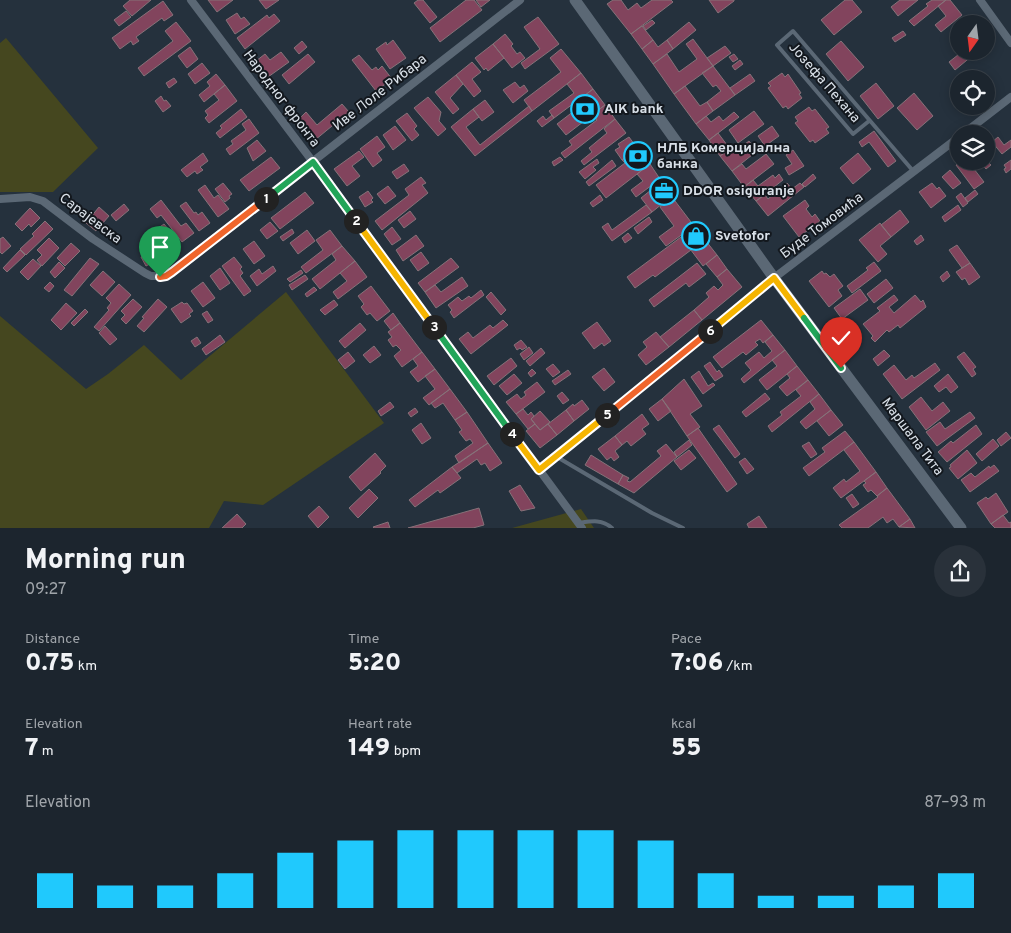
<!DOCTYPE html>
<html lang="en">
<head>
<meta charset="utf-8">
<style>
  :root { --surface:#1c252e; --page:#29313a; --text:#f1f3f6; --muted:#a0a5aa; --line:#3a424a; --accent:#20c9fd }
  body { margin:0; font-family:Overpass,sans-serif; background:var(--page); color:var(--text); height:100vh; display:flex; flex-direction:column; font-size:19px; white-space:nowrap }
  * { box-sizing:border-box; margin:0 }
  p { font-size:16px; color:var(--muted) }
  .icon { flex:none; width:28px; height:28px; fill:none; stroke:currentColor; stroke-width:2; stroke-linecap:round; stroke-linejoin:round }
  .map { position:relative; height:528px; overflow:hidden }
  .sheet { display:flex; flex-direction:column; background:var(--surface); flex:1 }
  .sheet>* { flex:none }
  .needle { width:32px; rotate:194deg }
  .controls { position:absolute; left:950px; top:15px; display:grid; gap:10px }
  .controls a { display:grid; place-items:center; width:45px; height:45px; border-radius:50%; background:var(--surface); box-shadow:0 2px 12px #0003,0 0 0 1px var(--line); font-size:25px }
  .pin { position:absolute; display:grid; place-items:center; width:42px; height:42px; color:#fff; margin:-51px -21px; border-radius:50% 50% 50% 0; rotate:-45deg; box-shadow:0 0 5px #0007 }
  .pin .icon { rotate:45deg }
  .km { position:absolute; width:25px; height:25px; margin:-12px; border-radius:50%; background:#222; color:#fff; font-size:14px; line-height:25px; text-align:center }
  .round { display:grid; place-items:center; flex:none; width:52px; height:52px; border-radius:26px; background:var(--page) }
  .headline { display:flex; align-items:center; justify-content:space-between; height:85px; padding:0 25px }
  h1 { font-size:28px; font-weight:800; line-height:38px }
  .stats { display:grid; grid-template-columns:repeat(3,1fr); gap:8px; height:85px; padding:5px 25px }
  .stats div { display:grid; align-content:center }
  .stats b { font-size:25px; font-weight:800 }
  .stats small { font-size:14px; font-weight:400 }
  .stats p { font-size:14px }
  .chart { height:140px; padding:10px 25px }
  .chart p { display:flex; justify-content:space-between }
  .chart svg { width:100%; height:90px; margin-top:5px; stroke:var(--accent); stroke-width:6 }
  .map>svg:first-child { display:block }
</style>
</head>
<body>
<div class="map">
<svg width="1011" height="528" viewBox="0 0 1011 528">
  <rect width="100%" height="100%" fill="#25313d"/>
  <path fill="#45471f" d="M6 38 98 148 53 192H0V43Z
    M286 292 384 423 263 505 224 501 209 528H0V316L86 389 108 374 144 345 181 380Z
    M581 509 594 528H512Z"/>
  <path fill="#82445d" stroke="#867279" d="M130 0H151L132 16 123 6Z
    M208 0H233L217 12Z
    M259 0H279L266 9Z
    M418 0H423L437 17 430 23 414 3Z
    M466 0H474L482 10 440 42 430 28Z
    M476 0H490L481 7Z
    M613 0H621L628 10 637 3 641 8 652 0H671L673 2 631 34 607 4Z
    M709 0H734V1L718 13Z
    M845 0H852L862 12 834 35 821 20Z
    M900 0H918L898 16 891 7Z
    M932 0H946L914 26 909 21 928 6 926 4Z
    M946 0H950L962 15 941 32 935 25 946 16 938 6Z
    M163 1 173 15 164 21 162 18 136 37 139 41 133 45 131 41 120 49 112 38Z
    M126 11 131 17 119 26 114 20Z
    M237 13 241 19 244 17 250 24 235 34 226 20Z
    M274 14 280 21 245 49 237 38 267 15 269 18Z
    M538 17 559 44 525 69 521 63 540 49 524 27Z
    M964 18 968 24H959V31L955 26Z
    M652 20 655 23 646 30 643 26Z
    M176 22 191 41 144 76 138 68 173 41 165 31Z
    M689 22 696 30 673 49 667 40Z
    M642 26 653 40 642 49 631 34Z
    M903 31 906 35 895 42 892 38Z
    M505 34 513 44 511 46 517 54 520 52 525 58 512 68 493 44Z
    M693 39 713 66 674 94 653 64 667 54 679 72 697 59 686 44Z
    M393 40 406 58 390 69 376 49 386 42 387 45Z
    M653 40 658 47 667 40 673 49 653 64 642 49Z
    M302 41 307 47 299 54 294 48Z
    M841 41 864 67 848 81 826 54Z
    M493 44 504 58 488 71 486 68 484 70 475 58Z
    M725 46 731 53 713 66 707 58Z
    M190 47 198 59 187 68 178 56Z
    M561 49 581 73 532 111 524 100 561 72 550 58Z
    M963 51H978L955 70 949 62Z
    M281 52 289 62 268 77 256 61 265 54 270 60Z
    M308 54 315 62 289 84 282 75Z
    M734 54 738 59 733 62 729 57Z
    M359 55 372 70 376 67 378 70 382 66 392 79 376 91 352 60Z
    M740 60 743 64 735 70 732 66Z
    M472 62 481 72 472 79 481 91 474 97 456 75Z
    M202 63 210 73 195 84 188 74Z
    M713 66 735 95 713 111 707 102 721 91 716 85 713 87 702 73Z
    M581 73 593 89 554 118 549 111 574 93 567 84Z
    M782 73 785 77 788 74 801 93 799 94 802 98 788 109 786 106 783 108 768 88 771 86 768 83Z
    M216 74 225 85 204 102 199 95 210 86 207 82Z
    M750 74 755 81 735 95 730 88Z
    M456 75 463 84 450 98 459 109 453 114 435 92Z
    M174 78 177 82 169 88 166 83Z
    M515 82 520 88 524 85 528 91 513 103 503 90Z
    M876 83 894 106 878 119 860 96Z
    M225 85 237 101 209 123 205 118 208 115 205 111 219 100 214 94Z
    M685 86 700 106 707 102 713 111 696 124 674 94Z
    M593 89 605 105 566 135 557 124 587 101 583 97Z
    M914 93 933 116 917 130 897 108Z
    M161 96 164 101 166 100 171 106 163 112 155 101Z
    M428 97 441 112 439 121 446 129 438 136 414 108Z
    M485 100 494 112 482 121 473 109Z
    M342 104 349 112 315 140 298 120 306 112 317 125Z
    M605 105 615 119 565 158 561 153 572 145 569 141 597 120 593 114Z
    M529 106 532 111 475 156 451 127 473 109 479 117 466 127 480 145Z
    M809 107 812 111 815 109 829 127 826 129 829 133 815 143 813 140 810 142 795 123 798 121 795 117Z
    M241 109 247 117 220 138 216 133 222 128 220 126Z
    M754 111 764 124 738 143 729 130Z
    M734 112 739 117 709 140 696 124 706 116 711 122 719 116 723 121Z
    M407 113 417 126 414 129 419 135 412 141 396 121Z
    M552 115 554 118 542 127 537 121 543 116 546 120Z
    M249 119 259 133 230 155 226 149 233 144 231 141 246 130 242 124Z
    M615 119 626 133 584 165 581 161 592 152 589 148 607 133 604 129Z
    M395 126 406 140 393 150 383 135Z
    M772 126 779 136 765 146 758 136Z
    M874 131 896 161 888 167 869 142 862 147 859 142Z
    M718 133 730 149 720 156 709 140Z
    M377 136 385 147 377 153 382 160 373 167 360 149Z
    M629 137 637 148 622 160 615 150 620 147 618 144Z
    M998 137 1004 145 1011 140V147L1002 154 992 142Z
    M257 140 266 151 253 161 247 148Z
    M749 141 757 151 732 171 720 156 730 149 733 153Z
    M986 142 992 150 986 155Z
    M637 148 650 164 606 198 596 185 625 163 622 160Z
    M793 150 804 166 789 175 785 168 792 164 786 155Z
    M359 151 364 157 352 166 360 176 347 186 334 169Z
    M203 153 208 161 200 167 203 170 197 174 195 171 187 177 181 170Z
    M858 153 871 169 853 184 840 168Z
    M766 154 774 164 744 187 732 171 742 164 746 169Z
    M271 157 280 168 249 191 240 180Z
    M560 157 563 160 554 166 552 162Z
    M597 159 599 163 593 167 596 170 585 179 579 172Z
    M612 160 616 166 589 186 586 182Z
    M986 160 991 165 986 169 979 161H986Z
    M1011 160V169L1006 173 1004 169 1006 168 1004 165Z
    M961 161 977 162 975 163 978 167 974 169 984 182 974 189 956 165Z
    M404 164 409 171 397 179 392 172Z
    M650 164 660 179 636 197 631 190 643 181 637 174Z
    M950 170 961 183 953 189 942 177Z
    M779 174 783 180 756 201 744 187 753 180 758 186 773 175 775 178Z
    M813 174 816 178 805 187 802 184Z
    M421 177 426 183 422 185 428 193 382 230 375 221 409 195 405 189Z
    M661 182 672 196 652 212 641 198Z
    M223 183 232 194 229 196 230 198 225 202 215 189Z
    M787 183 792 189 800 183 804 187 768 216 756 201 765 195 768 199Z
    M932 183 937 189 939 187 946 196 931 208 919 192Z
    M205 185 214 198 218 195 229 209 218 217 198 190Z
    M388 186 396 196 385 204 377 194Z
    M975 190 978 194 968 202 965 198Z
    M368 191 373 198 371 200 373 202 365 207 359 197Z
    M305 192 314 203 280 229 271 218Z
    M961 193 968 203 963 207 956 197Z
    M600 195 603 200 593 207 590 203Z
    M672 197 694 226 666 246 659 237 674 226 660 207Z
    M161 200 181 226 186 223 194 233 182 242 161 215 157 218 150 209Z
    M805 200 809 206 806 209 812 217 815 214 820 221 799 237 783 216Z
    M186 202 194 213 196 212 198 215 202 212 210 223 199 231 180 206Z
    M124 204 129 210 116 221 111 215Z
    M646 205 652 212 612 241 602 227 608 223 612 230Z
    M958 205 961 210 945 222 942 217Z
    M99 207 109 216 96 231 86 223Z
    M30 208 40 218 31 227 29 224 22 231 15 224Z
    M900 210 909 222 891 237 881 225Z
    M410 211 416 219 404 228 398 220Z
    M649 217 652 222 638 234 634 228Z
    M45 221 53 229 26 255 20 249 34 236 32 234Z
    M270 222 278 231 267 239 260 230Z
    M880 223 891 237 880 246 887 254 878 262 859 240Z
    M164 224 174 236 171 238 174 241 164 250 151 233Z
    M392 227 401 239 392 245 384 234Z
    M695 227 717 255 703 266 681 237Z
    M292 229 294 233 283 241 280 237Z
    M307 230 315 241 298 254 290 243Z
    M330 230 342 246 306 273 301 267 323 250 316 240Z
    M628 233 632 238 625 243 622 238Z
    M416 235 424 246 403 261 396 250Z
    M921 235 924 240 917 245 914 241Z
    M3 237 11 246 2 254 0 252V239Z
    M681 237 691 250 655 277 653 275 635 288 627 277Z
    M49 238 59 248 42 266 37 260 42 255 37 250Z
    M254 241 265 256 254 264 243 249Z
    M71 243 80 251 65 266 57 258Z
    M957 245 970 263 962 268 949 250Z
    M342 246 355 261 320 289 312 279 336 260 332 254Z
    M153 249 159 259 146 266 141 257Z
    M20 250 25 255 7 272 3 268Z
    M421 252 429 263 418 271 410 260Z
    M717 255 727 269 717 277 706 264Z
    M234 257 242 267 240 269 243 273 240 276 251 291 244 296 222 266Z
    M90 258 99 264 72 296 64 290Z
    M451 258 459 267 425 292 418 283Z
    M33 259 41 266 28 280 20 272Z
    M355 261 367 277 338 299 333 292 347 281 340 273Z
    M59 262 65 268 55 278 50 272Z
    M874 262 881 271 852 293 847 286 868 270 866 268Z
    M697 263 706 274 689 287 686 283 654 307 649 300Z
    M970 263 980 277 969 285 965 278 962 280 956 272Z
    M273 266 276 271 257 286 250 276 259 269 262 274Z
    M220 268 230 283 220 290 210 276Z
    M727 269 742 287 702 320 694 310 709 297 706 293 714 286 718 290 723 285 717 277Z
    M301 270 303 273 290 282 287 279Z
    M103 271 115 282 102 296 90 285Z
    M822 271 824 274 826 273 830 277 834 274 843 286 838 290 842 296 829 307 809 281Z
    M947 271 950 276 943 282 940 277Z
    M305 275 308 279 292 290 289 285Z
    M462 277 468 286 436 308 425 292 435 285 441 292Z
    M886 279 893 288 874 303 867 294Z
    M50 282 54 286 49 292 44 288Z
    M203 282 215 298 203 307 191 291Z
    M119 284 131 295 99 331 94 327 109 310 107 308 111 303 106 298Z
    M371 286 390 311 377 321 370 313 367 315 361 307 364 304 358 296Z
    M314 287 317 290 307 297 305 294Z
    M860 289 868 300 842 319 834 308Z
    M481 290 484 295 454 318 450 312 452 310 448 305 458 297 462 301 469 296 471 298Z
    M491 292 506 310 501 315 486 297Z
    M894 295 898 300 889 307 894 313 915 295 921 302 923 300 926 307 900 328 898 325 889 332 887 330 875 342 871 338 873 336 863 324 880 311 877 308Z
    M133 299 142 307 126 324 121 319 125 315 121 311Z
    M158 299 167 307 144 332 137 326 144 318 142 317Z
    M334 300 338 305 325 315 320 310Z
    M182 302 184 304 187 303 193 311 189 314 191 316 181 323 171 309Z
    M66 303 77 313 61 330 51 320Z
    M85 309 88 312 74 326 71 323Z
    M694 310 702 320 669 347 660 337Z
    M207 311 213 320 208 323 202 314Z
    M393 313 400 323 391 330 384 321Z
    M503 320 508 325 471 354 459 339 468 332 473 338 490 325 493 328Z
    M761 320 773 335 763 343 760 339 755 342 758 345 746 355 743 352 722 368 713 357Z
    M597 322 611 341 604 346 602 343 594 349 582 333Z
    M360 323 366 330 345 348 339 341Z
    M400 323 422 352 402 367 394 356 401 350 396 345 393 347 388 340 392 337 388 332Z
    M105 326 117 339 110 345 99 333Z
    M656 332 669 347 646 365 638 355 647 347 643 342Z
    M220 335 225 342 206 355 202 349Z
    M773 335 785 350 744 383 741 379 751 370 745 363 759 352 764 358 772 351 765 342Z
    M197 337 201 343 195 347 191 341Z
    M521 340 527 347 522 350 520 348 517 350 514 345Z
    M374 346 381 355 370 363 363 355Z
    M529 347 533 353 524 360 520 354Z
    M541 348 545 353 530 366 526 361Z
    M785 350 797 366 767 390 759 380 777 366 772 360Z
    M884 350 890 356 878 366 873 359Z
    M348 352 355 361 345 369 338 360Z
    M422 352 435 369 418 382 410 372 418 366 413 359Z
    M964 352 976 367 973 369 976 374 972 377 957 357Z
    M511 358 517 366 494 385 487 376Z
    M710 362 717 372 719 370 723 376 715 381 704 366Z
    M935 363 940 370 902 399 883 374 894 365 906 380 912 375 914 378Z
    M553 364 560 372 553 377 546 369Z
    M797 366 808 380 787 396 779 387 790 378 787 374Z
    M604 368 615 382 604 391 592 377Z
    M435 369 450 389 429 405 423 398 435 389 425 376Z
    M532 369 536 373 531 377 528 373Z
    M568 370 571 374 555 385 552 381Z
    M699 371 708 386 713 383 715 385 703 394 691 377Z
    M514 374 522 383 507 395 499 386Z
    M948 374 958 387 951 393 946 387 939 392 934 386Z
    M684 379 702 406 690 414 700 427 687 436 662 399Z
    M808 380 819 394 772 432 768 426 782 415 780 412 801 396 796 390Z
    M537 382 545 392 516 414 506 402 517 394 521 399 526 395 524 392Z
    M450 389 467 412 455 420 443 403 435 408 431 403Z
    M562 392 569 400 563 404 557 396Z
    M765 393 770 399 746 417 742 412Z
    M819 394 831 410 806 429 800 422 815 409 810 402Z
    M921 397 932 411 943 402 950 411 926 430 909 407Z
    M662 399 671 411 658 421 649 409Z
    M582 400 589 409 574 421 566 410 573 404 574 406Z
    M390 402 394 407 381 416 378 411Z
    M415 408 418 412 411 417 408 413Z
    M523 409 528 415 531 412 534 416 531 419 535 424 528 429 516 414Z
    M566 410 574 421 557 435 548 424Z
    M831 410 843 425 829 436 817 421Z
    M540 411 550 422 540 430 531 419Z
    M467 412 488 443 459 463 455 456 473 443 470 439 466 441 459 432 462 430 455 420Z
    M970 412 975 418 937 446 926 432 940 422 945 429Z
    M642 414 649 424 642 429 646 434 631 446 627 441 622 445 615 436Z
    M421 423 431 438 422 444 412 430Z
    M535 424 540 430 548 424 557 435 540 448 526 431Z
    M719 425 740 454 735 458 713 429Z
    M976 425 982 434 947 462 938 452 951 441 953 443Z
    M698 428 737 484 727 492 687 436Z
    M845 431 854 442 809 476 803 468 825 452 822 448Z
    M1006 432 1011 438 1001 446 997 440Z
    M615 436 622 445 615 451 619 457 614 461 611 457 607 460 598 449Z
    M993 439 999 446 982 461 976 454Z
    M689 440 692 445 677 457 674 452Z
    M809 442 817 454 811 458 802 446Z
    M854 442 876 472 841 498 833 488 844 479 846 482 860 471 844 450Z
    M488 443 502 463 490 471 485 463 481 465 477 459 457 473 452 467Z
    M666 444 677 457 634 493 618 484 623 475 629 478 627 481 630 482 661 456 657 451Z
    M689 450 696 458 681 470 674 461Z
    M967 450 977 463 958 479 949 468 951 467 950 465Z
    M375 453 386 466 380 472 381 473 361 491 349 477Z
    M591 455 623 475 618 484 585 465Z
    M745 458 754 469 747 474 739 462Z
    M994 465 999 471 970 492 961 480 971 473 975 477 989 466 990 468Z
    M452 467 461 478 440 493 438 490 415 507 409 500Z
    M876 472 887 488 877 496 871 490 868 492 863 485 866 483 864 481Z
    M520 485 535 508 521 511 509 491Z
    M887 488 910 519 899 527 893 519 887 523 883 517 868 528H842L839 525 878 497 877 496Z
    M369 489 378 498 358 518 349 508Z
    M996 493 1008 512 991 524 977 503 986 497 988 499Z
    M852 494 859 504 853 508 846 498Z
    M319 506 329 517 318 528 308 516Z
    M479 508 484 525 473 528H408Z
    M237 514 246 524 242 528H222Z
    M1003 515 1009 523 1011 522V528H995L991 524Z
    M759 516 767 528H749L747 524Z
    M910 519 915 528 899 527Z
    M388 522 390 528H374L373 527Z"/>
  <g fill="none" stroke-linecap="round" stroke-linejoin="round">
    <path stroke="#5b6875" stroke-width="4" d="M869 121 853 134 777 45 793 31 914 172
      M557 457 652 513 683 528
      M579 523C592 521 602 519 612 528"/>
    <path stroke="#5b6875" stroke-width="8" d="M191 0 313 162 582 528
      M980 0 1011 43
      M963 134 1011 97
      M0 199 30 197 43 201 93 239 145 273 151 276H166L520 0
      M539 470 774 278 959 137"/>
    <path stroke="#5b6875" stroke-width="11" d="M575 0 774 278 961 528"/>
  </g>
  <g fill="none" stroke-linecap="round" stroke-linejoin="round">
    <defs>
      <path id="split-1" d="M160 277 166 276 172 272 266 199"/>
      <path id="split-2" d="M266 199 313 162 356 221"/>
      <path id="split-3" d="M356 221 434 327"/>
      <path id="split-4" d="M434 327 512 434"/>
      <path id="split-5" d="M512 434 539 470 607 415"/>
      <path id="split-6" d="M607 415 710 331"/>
      <path id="split-7" d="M710 331 774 278 804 318"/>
      <path id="split-8" d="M804 318 841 368"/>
    </defs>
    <use href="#split-1" stroke="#fff" stroke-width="10"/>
    <use href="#split-2" stroke="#fff" stroke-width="10"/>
    <use href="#split-3" stroke="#fff" stroke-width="10"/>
    <use href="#split-4" stroke="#fff" stroke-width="10"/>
    <use href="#split-5" stroke="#fff" stroke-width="10"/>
    <use href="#split-6" stroke="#fff" stroke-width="10"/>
    <use href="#split-7" stroke="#fff" stroke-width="10"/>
    <use href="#split-8" stroke="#fff" stroke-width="10"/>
    <use href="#split-1" stroke="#f0652b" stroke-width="6"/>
    <use href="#split-2" stroke="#22a559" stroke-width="6"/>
    <use href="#split-3" stroke="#f5b400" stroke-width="6"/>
    <use href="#split-4" stroke="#22a559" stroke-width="6"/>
    <use href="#split-5" stroke="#f5b400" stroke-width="6"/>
    <use href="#split-6" stroke="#f0652b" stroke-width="6"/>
    <use href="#split-7" stroke="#f5b400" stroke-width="6"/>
    <use href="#split-8" stroke="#22a559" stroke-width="6"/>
  </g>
  <defs>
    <symbol id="bank-ring" viewBox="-11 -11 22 22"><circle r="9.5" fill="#13181e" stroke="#20c9fd" stroke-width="1.5"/><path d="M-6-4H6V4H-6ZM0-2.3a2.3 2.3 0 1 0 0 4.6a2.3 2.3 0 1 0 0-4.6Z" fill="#20c9fd"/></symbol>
    <symbol id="office-ring" viewBox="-11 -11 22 22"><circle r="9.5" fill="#13181e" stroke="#20c9fd" stroke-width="1.5"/><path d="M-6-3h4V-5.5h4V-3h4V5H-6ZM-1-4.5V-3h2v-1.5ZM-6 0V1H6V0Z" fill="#20c9fd"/></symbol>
    <symbol id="shop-ring" viewBox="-11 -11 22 22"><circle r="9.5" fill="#13181e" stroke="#20c9fd" stroke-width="1.5"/><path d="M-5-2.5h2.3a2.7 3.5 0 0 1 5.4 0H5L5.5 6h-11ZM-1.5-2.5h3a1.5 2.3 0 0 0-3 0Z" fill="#20c9fd"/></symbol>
  </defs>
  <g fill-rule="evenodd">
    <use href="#bank-ring" x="569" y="93" width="32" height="32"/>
    <use href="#bank-ring" x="622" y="140" width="32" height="32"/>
    <use href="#office-ring" x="648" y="175" width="32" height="32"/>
    <use href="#shop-ring" x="680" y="220" width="32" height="32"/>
  </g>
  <g text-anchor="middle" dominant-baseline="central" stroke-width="4" stroke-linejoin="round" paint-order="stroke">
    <g font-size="14" fill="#d9e0e8" stroke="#13181e">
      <text transform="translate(824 83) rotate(49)">Јозефа Пехана</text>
      <text transform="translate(380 93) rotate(-38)">Иве Лоле Рибара</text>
      <text transform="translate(281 99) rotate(53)">Народног фронта</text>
      <text transform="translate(90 219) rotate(37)">Сарајевска</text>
      <text transform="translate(822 226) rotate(-37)">Буде Томовића</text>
      <text transform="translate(912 437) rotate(53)">Маршала Тита</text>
    </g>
    <g font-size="14" font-weight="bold" fill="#d9e0e8" stroke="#13181e" text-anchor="start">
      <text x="604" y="109">AIK bank</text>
      <text x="657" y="148">НЛБ Комерцијална<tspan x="657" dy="16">банка</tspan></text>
      <text x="683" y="191">DDOR osiguranje</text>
      <text x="715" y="236">Svetofor</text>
    </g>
  </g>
</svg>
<div class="controls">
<a><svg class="needle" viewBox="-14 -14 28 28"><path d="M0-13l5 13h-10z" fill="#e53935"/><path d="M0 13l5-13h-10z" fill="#a0a5aa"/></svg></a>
<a><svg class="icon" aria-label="locate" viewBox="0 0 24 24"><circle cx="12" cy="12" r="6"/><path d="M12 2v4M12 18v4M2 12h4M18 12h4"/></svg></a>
<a><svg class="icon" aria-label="layers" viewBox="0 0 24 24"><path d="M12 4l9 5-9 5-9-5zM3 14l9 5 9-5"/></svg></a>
</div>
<div class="pin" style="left:160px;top:277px;background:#1e9e55"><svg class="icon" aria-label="arrive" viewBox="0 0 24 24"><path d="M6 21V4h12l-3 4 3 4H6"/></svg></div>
<div class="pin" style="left:841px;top:368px;background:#d93025"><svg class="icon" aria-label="check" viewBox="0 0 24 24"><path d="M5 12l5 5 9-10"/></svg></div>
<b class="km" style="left:266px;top:199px">1</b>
<b class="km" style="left:356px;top:221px">2</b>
<b class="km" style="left:434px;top:327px">3</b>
<b class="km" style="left:512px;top:434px">4</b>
<b class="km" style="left:607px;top:415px">5</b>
<b class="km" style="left:710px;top:331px">6</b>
</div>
<section class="sheet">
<div class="headline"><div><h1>Morning run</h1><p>09:27</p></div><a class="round"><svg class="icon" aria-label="share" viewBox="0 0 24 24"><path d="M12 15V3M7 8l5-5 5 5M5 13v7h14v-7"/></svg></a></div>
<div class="stats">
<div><p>Distance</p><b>0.75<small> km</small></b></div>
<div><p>Time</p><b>5:20</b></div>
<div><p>Pace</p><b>7:06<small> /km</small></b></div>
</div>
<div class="stats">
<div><p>Elevation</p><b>7<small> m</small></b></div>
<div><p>Heart rate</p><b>149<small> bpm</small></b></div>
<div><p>kcal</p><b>55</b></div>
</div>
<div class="chart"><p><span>Elevation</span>87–93 m</p>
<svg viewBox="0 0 160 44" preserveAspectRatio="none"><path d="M5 44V27M15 44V33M25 44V33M35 44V27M45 44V17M55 44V11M65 44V6M75 44V6M85 44V6M95 44V6M105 44V11M115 44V27M125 44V38M135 44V38M145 44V33M155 44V27"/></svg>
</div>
</section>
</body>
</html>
